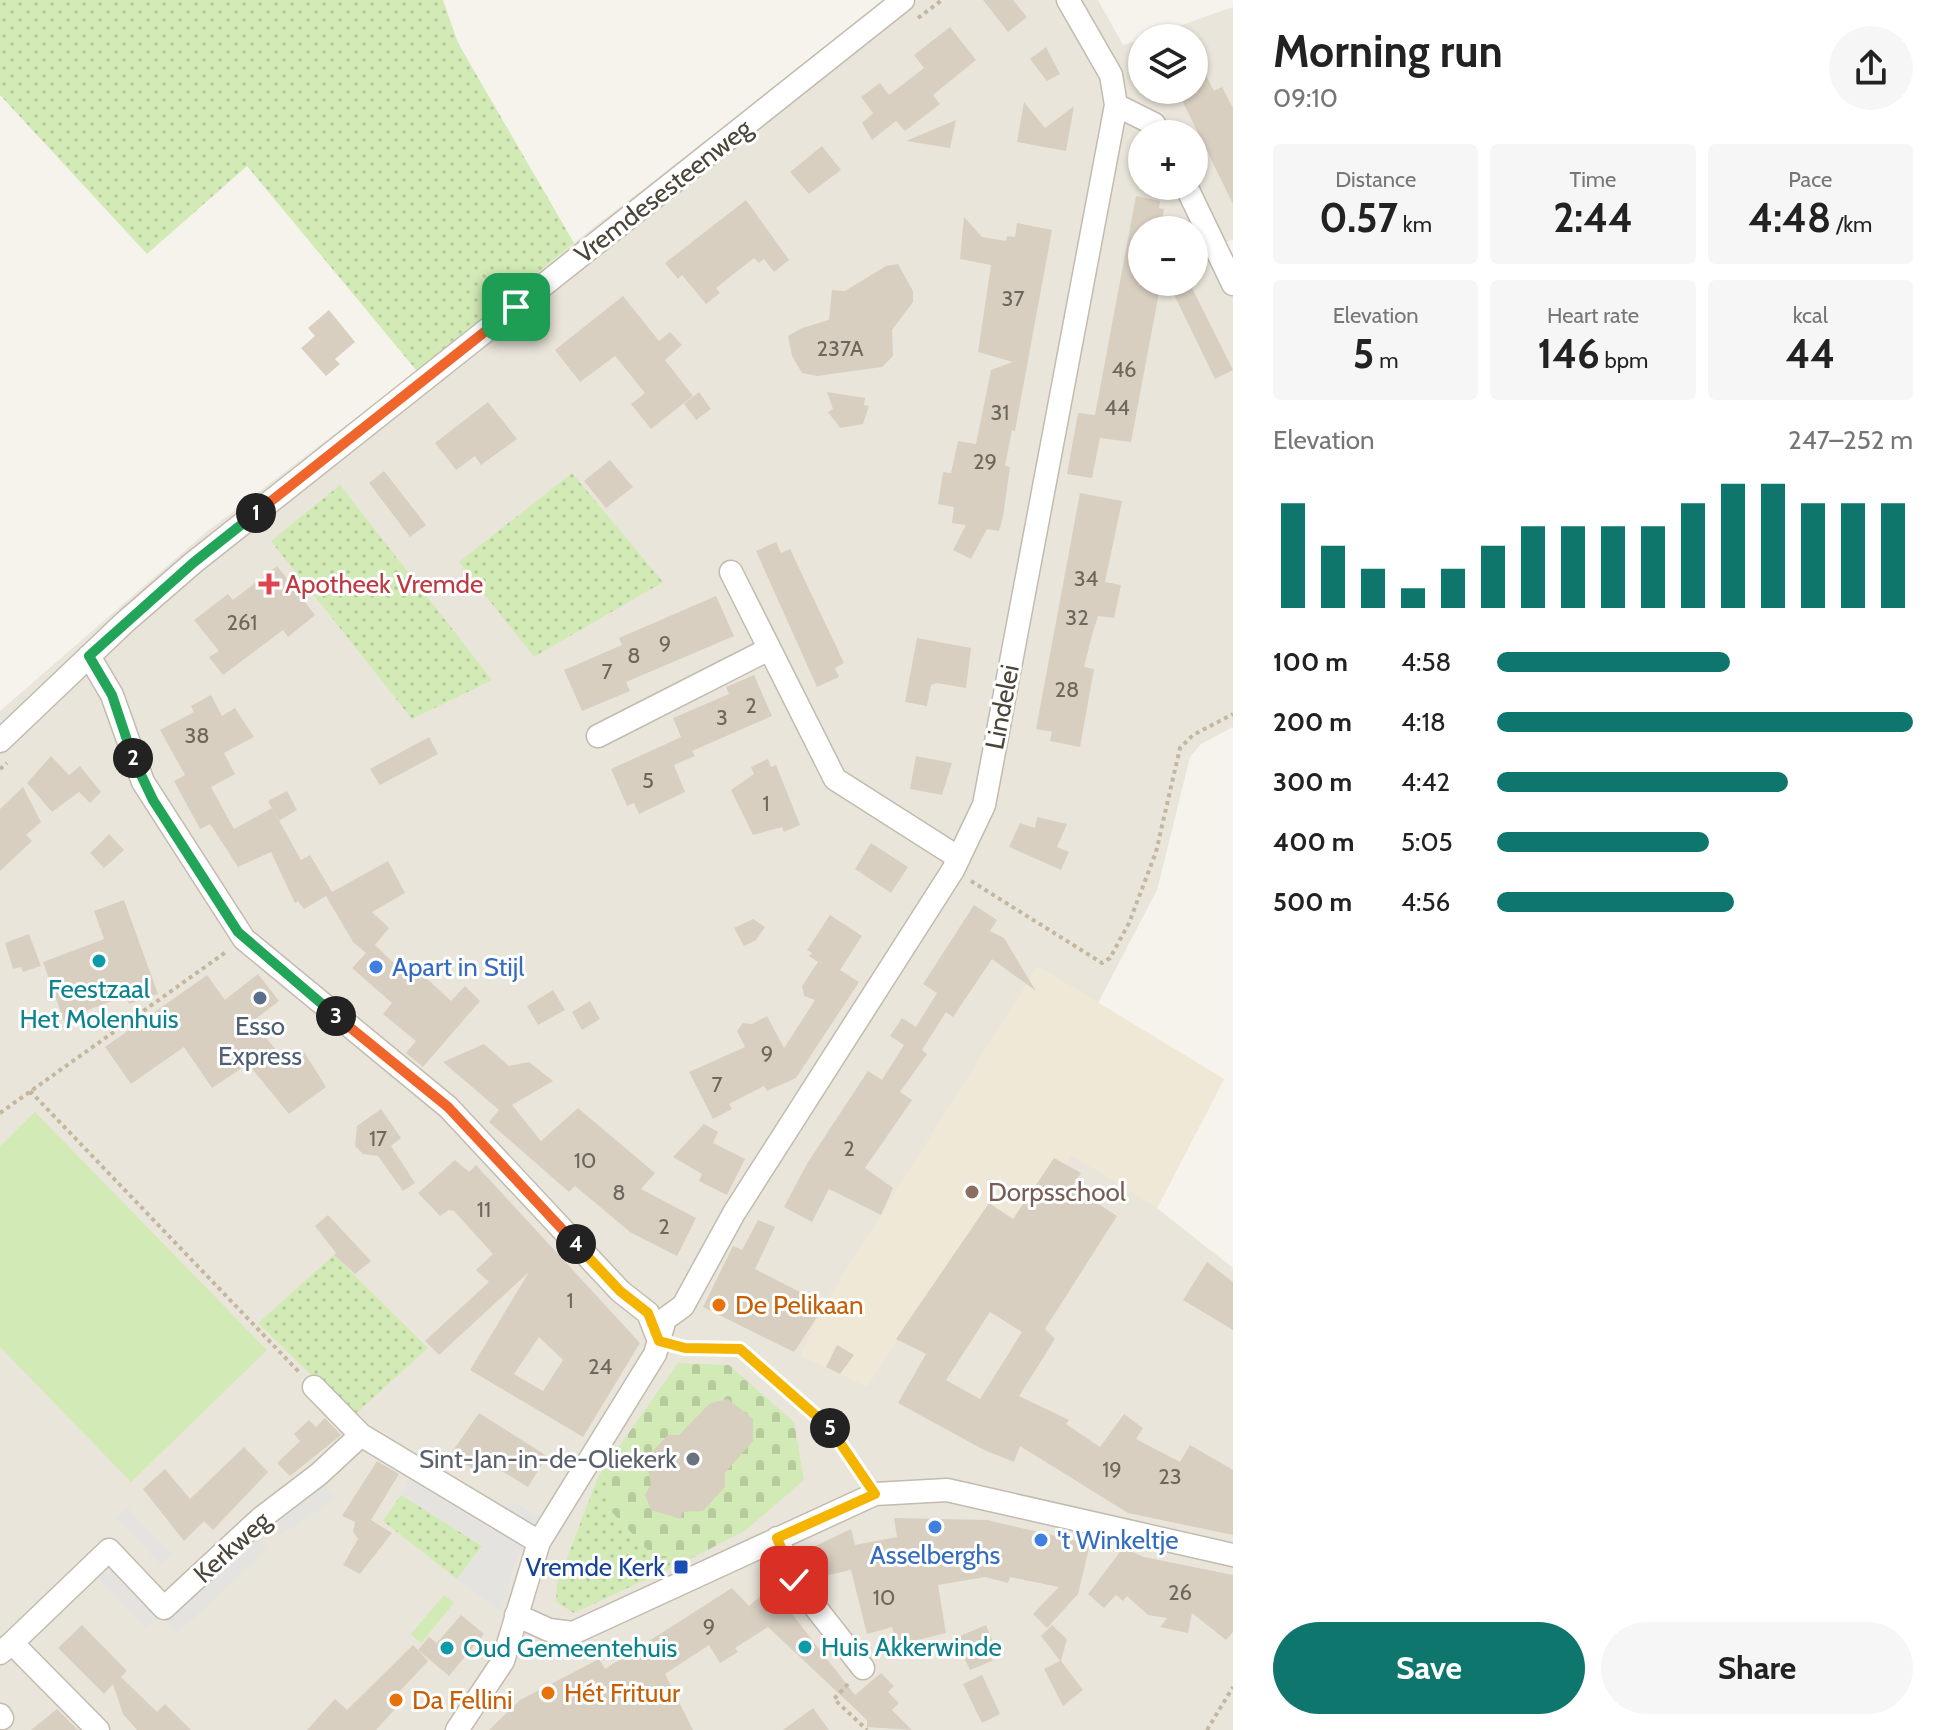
<!DOCTYPE html>
<html lang="en">
<head>
<meta charset="utf-8">
<style>
  :root { --surface:#fff; --page:#f6f6f6; --text:#222; --muted:#767676; --accent:#0f766e }
  body { margin:0; font-family:Cabin,sans-serif; background:var(--page); color:var(--text); height:100vh; display:flex; flex-direction:column; font-size:30px; white-space:nowrap }
  * { box-sizing:border-box; margin:0 }
  p { font-size:26px; color:var(--muted) }
  .icon { flex:none; width:44px; height:44px; fill:none; stroke:currentColor; stroke-width:2; stroke-linecap:round; stroke-linejoin:round }
  .map { position:relative; flex:1; overflow:hidden }
  .side { display:flex; flex-direction:column; background:var(--surface); width:720px }
  .side>* { flex:none }
  .fabs { position:absolute; left:1128px; top:24px; display:grid; gap:16px }
  .fabs a { display:grid; place-items:center; width:80px; height:80px; border-radius:50%; background:var(--surface); box-shadow:0 2px 6px #0004; font-size:40px }
  .pin { position:absolute; display:grid; place-items:center; width:68px; height:68px; color:#fff; margin:-34px; border-radius:16px; box-shadow:0 4px 12px #0006 }
  .km { position:absolute; width:40px; height:40px; margin:-20px; border-radius:50%; background:#222; color:#fff; font-size:22px; line-height:40px; text-align:center }
  .round { display:grid; place-items:center; flex:none; width:84px; height:84px; border-radius:42px; background:var(--page) }
  .headline { display:flex; align-items:center; justify-content:space-between; height:136px; padding:0 40px }
  h1 { font-size:44px; font-weight:700; line-height:60px }
  .stats { display:grid; grid-template-columns:repeat(3,1fr); gap:12px; height:136px; padding:8px 40px }
  .stats div { display:grid; align-content:center; border-radius:8px; background:var(--page); text-align:center }
  .stats b { font-size:40px; font-weight:700 }
  .stats small { font-size:22px; font-weight:400 }
  .stats p { font-size:22px }
  .chart { height:224px; padding:16px 40px }
  .chart p { display:flex; justify-content:space-between }
  .chart svg { width:100%; height:144px; margin-top:8px; stroke:var(--accent); stroke-width:6 }
  .primary-button { display:flex; gap:16px; margin-top:auto; padding:16px 40px }
  .primary-button a { flex:1; height:92px; border-radius:48px; background:var(--accent); color:#fff; font-size:32px; font-weight:700; line-height:92px; text-align:center }
  .primary-button a+a { background:var(--page); color:var(--text) }
  ul { padding:0 40px; list-style:none; font-size:26px }
  li { display:grid; grid-template-columns:128px 96px 1fr; align-items:center; height:60px }
  li i { height:20px; border-radius:10px; background:var(--accent) }
  main { display:flex; flex:1; min-height:0 }
  .map>svg:first-child { display:block }
</style>
</head>
<body>
<main>
<div class="map">
<svg width="1233" height="1730" viewBox="0 0 1233 1730">
  <defs>
    <pattern id="green-dots" width="8" height="8" patternUnits="userSpaceOnUse" patternTransform="scale(2)"><rect width="8" height="8" fill="#d2eab5"/><path d="M2 2h.1M6 6h.1" fill="none" stroke="#b6ca9c" stroke-width="1.8" stroke-linecap="round"/></pattern>
    <pattern id="cemetery-stones" width="16" height="16" patternUnits="userSpaceOnUse" patternTransform="scale(2)"><rect width="16" height="16" fill="#d2eab5"/><path d="M2 7V4a2 2 0 0 1 4 0v3zM10 15v-3a2 2 0 0 1 4 0v3z" fill="#b6ca9c"/></pattern>
  </defs>
  <rect width="100%" height="100%" fill="#f6f3ec"/>
  <path fill="#eae5da" fill-rule="evenodd" d="M888 0H1098L1123 45 1142 39V90H1194V38H1145L1233 7V239L1224 244 1233 261V727L1201 744 1190 757 1157 890 1098 1003 1224 1079 1157 1208 1233 1268V1730H0V711L205 533 417 371 590 230ZM1142 134H1194V186H1142ZM1142 230H1194V282H1142Z"/>
  <path fill="#efe8d6" d="M1038 966 1224 1079 1157 1208 1071 1155 971 1311 932 1287 867 1387 801 1356 819 1313Z"/>
  <path fill="url(#green-dots)" d="M0 0H443L458 43 574 243 417 371 247 166 147 254 0 95Z
    M572 473 663 582 534 657 459 562Z
    M340 485 492 680 412 719 271 541Z
    M334 1255 428 1348 353 1416 258 1323Z
    M609 1461V1509L655 1558 694 1557 574 1613 556 1602 557 1584 598 1477Z
    M401 1495 482 1546 457 1579 383 1521Z"/>
  <path fill="url(#cemetery-stones)" d="M678 1363 729 1365 794 1422 804 1480 746 1530 694 1557 655 1558 609 1509V1461Z"/>
  <path fill="#d2eab5" d="M35 1112 267 1350 131 1482 0 1347V1146Z
    M444 1595 454 1603 421 1643 411 1634Z"/>
  <path fill="#e5e3e0" d="M409 1479 493 1530 512 1501 539 1517 514 1565 501 1612 457 1579 483 1545 401 1495Z
    M323 1483 336 1497 324 1507 280 1535 268 1526 310 1498Z
    M127 1507 172 1554 161 1565 116 1518Z
    M255 1538 267 1550 177 1634 166 1622Z
    M107 1565 157 1617 146 1628 95 1576Z"/>
  <path fill="#d8cfc1" fill-rule="evenodd" d="M983 0H1013L1027 17 1008 32Z
    M950 27 976 60 933 95 940 104 905 131 896 121 872 140 862 123 873 113 861 97 880 83 889 95 924 68 914 55Z
    M1046 47 1060 74 1047 81 1030 59Z
    M1194 52 1214 91 1222 87 1233 108V204L1177 90H1194Z
    M1024 102 1045 128 1074 106 1066 151 1017 142Z
    M956 120 950 148 906 141Z
    M822 146 841 170 809 194 790 172Z
    M1136 196 1160 201 1159 208 1164 209 1160 230H1142V282H1161L1131 442 1100 438 1092 478 1067 474 1078 413 1095 415Z
    M746 200 789 260 774 272 764 259 759 263 754 258 716 288 720 293 706 304 682 275 678 279 665 263Z
    M964 217 982 237 1006 241 1007 236 1015 237 1017 223 1052 230 1015 431 1012 430 1005 466 1010 467 1003 517 999 531 987 529 971 559 953 550 966 525 952 523 954 507 938 504 943 472 951 473 958 441 976 444 991 370 1013 362 978 352 991 265 960 259Z
    M898 264 913 291V302L892 330 893 356 882 367 817 376 802 373 792 356 788 336 802 328 829 320 832 290 845 291 886 266Z
    M1168 282H1189L1233 370 1215 379Z
    M623 296 659 341 670 332 682 345 665 360 693 396 651 429 631 404 645 393 615 356 580 382 555 350Z
    M329 310 355 342 335 359 340 364 326 376 301 348 315 336 308 328Z
    M699 392 711 409 696 420 684 404Z
    M827 392 865 398 864 405 869 406 863 424 840 428 828 412 833 409Z
    M488 402 517 439 481 465 475 456 456 470 435 443Z
    M610 460 633 487 606 508 584 481Z
    M384 471 426 525 410 537 369 483Z
    M1080 493 1122 501 1105 582 1121 585 1114 618 1098 616 1092 635 1084 667 1094 669 1080 747 1050 741 1052 732 1036 729Z
    M776 542 781 553 790 549 844 663 835 668 839 677 817 687 756 551Z
    M277 566 315 615 288 637 283 630 223 675 209 657 219 651 194 620 228 594 233 600Z
    M716 596 734 636 626 682 630 691 582 711 564 670 622 645 619 638Z
    M917 638 971 648 966 688 937 683 931 685 927 706 905 702Z
    M754 675 772 716 692 751 695 756 674 765 685 792 639 814 634 803 627 806 611 769 681 737 673 718 729 694 726 687Z
    M211 695 222 716 235 708 254 737 224 753 235 774 211 787 234 829 272 808 301 860 310 855 332 892 388 861 405 893 372 912 389 928 375 945 400 969 408 961 451 1001 465 986 480 1001 423 1067 406 1053 416 1041 383 1014 392 1003 352 968 366 953 353 942 326 896 304 909 298 901 295 903 271 852 238 867 210 824 200 829 174 781 185 775 160 730 194 712 191 706Z
    M429 737 438 754 380 785 370 769Z
    M51 756 69 775 80 766 101 792 90 803 79 792 52 812 27 783Z
    M916 756 952 763 942 795 910 789Z
    M768 759 771 767 776 765 800 825 784 832 782 827 753 835 731 790 754 774 751 767Z
    M23 787 41 822 26 835 32 841 0 871V809Z
    M287 791 297 810 279 821 268 801Z
    M1037 817 1067 824 1057 847 1069 852 1061 870 1009 847 1020 823 1035 828Z
    M109 834 124 850 104 868 90 853Z
    M871 843 908 867 891 893 855 869Z
    M124 900 158 994 129 1004 125 996 83 1012 86 1020 66 1027 43 962 104 939 94 911Z
    M974 905 997 920 990 931 1004 938 1036 991 992 959 953 1017 946 1012 922 1050 927 1054 900 1092 912 1100 865 1168 893 1188 881 1215 829 1189 812 1222 784 1207 808 1162 868 1071 882 1080 904 1045 890 1036 902 1018 916 1027 937 993 923 984Z
    M830 915 862 936 840 970 859 982 796 1078 767 1091 764 1086 729 1104 732 1109 713 1119 689 1072 745 1047 737 1031 743 1023 752 1024 767 1016 784 1048 815 1000 804 996 802 986 818 962 809 956 812 953 807 950Z
    M753 919 765 927 756 940 744 946 734 928Z
    M29 934 41 966 23 972 21 967 13 969 5 943Z
    M258 974 279 1001 253 1021 286 1063 303 1050 326 1087 289 1114 248 1064 212 1088 184 1047 131 1084 105 1047 207 975 225 1000Z
    M553 990 565 1010 538 1025 527 1006Z
    M590 1001 600 1019 582 1030 572 1012Z
    M484 1044 509 1066 529 1062 553 1081 512 1105 541 1141 578 1108 655 1173 641 1189 696 1218 677 1256 630 1232 575 1186 569 1192 489 1122 499 1110 443 1062Z
    M381 1109 401 1138 391 1146 415 1183 403 1191 378 1156 363 1154 355 1146 357 1126Z
    M704 1124 718 1132 713 1143 745 1159 727 1195 699 1181 702 1174 673 1157Z
    M1054 1158 1081 1173 1072 1187 1117 1216 1045 1329 1055 1339 1019 1396 1069 1420 1066 1424 1100 1447 1124 1414 1143 1428 1136 1439 1180 1462 1190 1445 1233 1470V1535L1128 1513 1020 1446 1014 1462 984 1450 898 1403 926 1354 896 1339 989 1203 1013 1219ZM990 1312 1022 1332 980 1399 946 1380Z
    M455 1160 469 1172 476 1165 640 1343 583 1437 470 1370 529 1272 439 1355 425 1341 489 1282 476 1270 493 1254 454 1211 449 1210 440 1216 418 1193ZM539 1337 563 1360 543 1391 514 1374Z
    M328 1215 371 1261 355 1274 334 1255 336 1253 315 1226Z
    M758 1220 775 1227 755 1269 825 1305 794 1352 703 1307 733 1246 742 1250Z
    M1207 1262 1233 1282V1330L1183 1300Z
    M837 1345 854 1355 840 1374 826 1367Z
    M728 1399 753 1419V1441L725 1473V1487L703 1511 682 1512 681 1519 651 1510 645 1495 651 1484 646 1458 668 1435H679L710 1403Z
    M479 1413 547 1456 528 1487 479 1457 473 1469 450 1455Z
    M325 1418 341 1435 290 1476 277 1463 300 1441 294 1434 309 1420 316 1427Z
    M244 1447 268 1472 213 1530 204 1521 184 1541 143 1489 165 1469 190 1499Z
    M377 1461 399 1474 371 1520 392 1533 360 1574 343 1565 358 1539 353 1532 355 1522 342 1516Z
    M894 1518 987 1520 1090 1544 1078 1594 1047 1628 1033 1614 1059 1587 1010 1577 1008 1583 985 1577 938 1585 946 1633 897 1645 892 1627 867 1634 851 1570 828 1575 818 1572 811 1548 851 1529 855 1545 897 1537Z
    M1123 1548 1144 1557 1233 1575V1632L1226 1640 1192 1613 1188 1633 1160 1627 1167 1618 1148 1615 1127 1596 1123 1601 1116 1595 1104 1608 1088 1594Z
    M771 1587 855 1695 881 1673 894 1686 888 1692 899 1703 892 1710 912 1730 867 1727V1720L768 1627 735 1648 738 1652 720 1663 709 1645 665 1674 693 1730H489L520 1700 599 1659 605 1669 732 1588 749 1606Z
    M461 1615 484 1634 449 1676 418 1650 429 1637 437 1643Z
    M82 1625 127 1671 121 1677 157 1712 165 1704 191 1730H137L123 1714 113 1684 104 1694 58 1648Z
    M986 1625 995 1647 992 1661 970 1670 955 1638Z
    M1052 1625 1067 1639 1061 1661 1083 1690 1063 1706 1044 1669 1060 1661 1041 1636Z
    M413 1645 428 1661 399 1692 405 1698 376 1730H307L335 1699 347 1710Z
    M982 1675 1000 1714 982 1723 963 1684Z
    M813 1708 829 1730H783Z
    M57 1709 78 1730H31Z"/>
  <g fill="none" stroke-linecap="round" stroke-linejoin="round">
    <defs>
      <path id="minor" d="M1116 105 1154 124 1160 134
        M1186 186 1233 284
        M731 572 835 779 959 858
        M89 656 112 695 143 782 244 939 448 1107 620 1291 648 1313 659 1341
        M598 736 769 649
        M0 741 125 622 193 563 903 0
        M314 1387 361 1435 539 1542
        M777 1538 794 1580 863 1668
        M516 1615 549 1630 573 1633 875 1494 947 1490 1233 1555
        M12 1643 109 1550 164 1608 260 1519 319 1474 361 1435
        M0 1653 12 1643 98 1730
        M0 1715 2 1718
        M457 1730 503 1661 539 1542 655 1354 665 1319 683 1306 734 1213 953 870 984 805 1116 105 1111 75 1068 0"/>
    </defs>
    <use href="#minor" stroke="#c2bbae" stroke-width="25"/>
    <path stroke="#c4b79f" stroke-width="4" stroke-dasharray="4 4" stroke-linecap="butt" d="M918 18 942 0
      M0 769 7 763
      M971 881 1102 963 1110 958 1129 923 1156 852 1180 748 1193 735 1233 714
      M30 1091 299 1372
      M0 1113 226 952
      M678 1346 740 1349 836 1434 863 1475
      M848 1684 834 1699 867 1730
      M1207 1730 1233 1687"/>
    <use href="#minor" stroke="#fff" stroke-width="22"/>
  </g>
  <g fill="none" stroke-linecap="round" stroke-linejoin="round">
    <defs>
      <path id="split-1" d="M256 513 516 307"/>
      <path id="split-2" d="M133 758 112 695 89 656 193 563 256 513"/>
      <path id="split-3" d="M133 758 153 800 238 932 336 1016"/>
      <path id="split-4" d="M336 1016 448 1107 576 1244"/>
      <path id="split-5" d="M576 1244 620 1291 648 1313 659 1341 685 1348 740 1349 830 1428"/>
      <path id="split-6" d="M794 1580 777 1538 875 1494 830 1428"/>
    </defs>
    <use href="#split-1" stroke="#fff" stroke-width="16"/>
    <use href="#split-2" stroke="#fff" stroke-width="16"/>
    <use href="#split-3" stroke="#fff" stroke-width="16"/>
    <use href="#split-4" stroke="#fff" stroke-width="16"/>
    <use href="#split-5" stroke="#fff" stroke-width="16"/>
    <use href="#split-6" stroke="#fff" stroke-width="16"/>
    <use href="#split-1" stroke="#f0652b" stroke-width="10"/>
    <use href="#split-2" stroke="#22a559" stroke-width="10"/>
    <use href="#split-3" stroke="#22a559" stroke-width="10"/>
    <use href="#split-4" stroke="#f0652b" stroke-width="10"/>
    <use href="#split-5" stroke="#f5b400" stroke-width="10"/>
    <use href="#split-6" stroke="#f5b400" stroke-width="10"/>
  </g>
  <path fill="#e0444e" stroke="#fff" stroke-width="3" d="M265 572h8v8h8v8h-8v8h-8v-8h-8v-8h8z"/>
  <g fill="#0f9aa8" stroke="#fff" stroke-width="3">
    <circle cx="99" cy="961" r="8"/>
    <circle cx="805" cy="1647" r="8"/>
    <circle cx="447" cy="1648" r="8"/>
  </g>
  <g fill="#3f7fe0" stroke="#fff" stroke-width="3">
    <circle cx="376" cy="967" r="8"/>
    <circle cx="935" cy="1527" r="8"/>
    <circle cx="1041" cy="1540" r="8"/>
  </g>
  <circle fill="#5c6f8a" stroke="#fff" stroke-width="3" cx="260" cy="998" r="8"/>
  <circle fill="#8d6e63" stroke="#fff" stroke-width="3" cx="972" cy="1192" r="8"/>
  <g fill="#e8710a" stroke="#fff" stroke-width="3">
    <circle cx="719" cy="1305" r="8"/>
    <circle cx="548" cy="1693" r="8"/>
    <circle cx="396" cy="1700" r="8"/>
  </g>
  <circle fill="#6b7280" stroke="#fff" stroke-width="3" cx="693" cy="1459" r="8"/>
  <rect fill="#1a4fb4" stroke="#fff" stroke-width="3" x="673" y="1559" width="16" height="16" rx="4"/>
  <g text-anchor="middle" dominant-baseline="central" stroke-width="6" stroke-linejoin="round" paint-order="stroke">
    <g font-size="22" fill="#6e675b">
      <text x="1013" y="298">37</text>
      <text x="840" y="348">237A</text>
      <text x="1124" y="369">46</text>
      <text x="1117" y="407">44</text>
      <text x="1000" y="412">31</text>
      <text x="985" y="461">29</text>
      <text x="1086" y="578">34</text>
      <text x="1077" y="617">32</text>
      <text x="242" y="622">261</text>
      <text x="665" y="643">9</text>
      <text x="634" y="655">8</text>
      <text x="607" y="671">7</text>
      <text x="1067" y="689">28</text>
      <text x="751" y="705">2</text>
      <text x="722" y="717">3</text>
      <text x="197" y="735">38</text>
      <text x="648" y="780">5</text>
      <text x="766" y="803">1</text>
      <text x="767" y="1053">9</text>
      <text x="717" y="1084">7</text>
      <text x="378" y="1138">17</text>
      <text x="849" y="1148">2</text>
      <text x="585" y="1160">10</text>
      <text x="619" y="1192">8</text>
      <text x="484" y="1209">11</text>
      <text x="664" y="1226">2</text>
      <text x="570" y="1300">1</text>
      <text x="600" y="1366">24</text>
      <text x="1112" y="1469">19</text>
      <text x="1170" y="1476">23</text>
      <text x="1180" y="1592">26</text>
      <text x="884" y="1597">10</text>
      <text x="709" y="1626">9</text>
    </g>
    <g font-size="26" fill="#4b4439" stroke="#fff">
      <text transform="translate(663 191) rotate(-38)">Vremdesesteenweg</text>
      <text transform="translate(1002 707) rotate(-79)">Lindelei</text>
      <text transform="translate(232 1547) rotate(-42)">Kerkweg</text>
    </g>
    <g font-size="26" fill="#be3a42" stroke="#fff" text-anchor="start">
      <text x="285" y="584">Apotheek Vremde</text>
    </g>
    <g font-size="26" fill="#366cbe" stroke="#fff" text-anchor="start">
      <text x="392" y="967">Apart in Stijl</text>
      <text x="1057" y="1540">'t Winkeltje</text>
      <text x="935" y="1555" text-anchor="middle">Asselberghs</text>
    </g>
    <g font-size="26" fill="#0d838f" stroke="#fff" text-anchor="start">
      <text x="99" y="989" text-anchor="middle">Feestzaal<tspan x="99" dy="30">Het Molenhuis</tspan></text>
      <text x="821" y="1647">Huis Akkerwinde</text>
      <text x="463" y="1648">Oud Gemeentehuis</text>
    </g>
    <g font-size="26" fill="#4e5e75" stroke="#fff">
      <text x="260" y="1026">Esso<tspan x="260" dy="30">Express</tspan></text>
    </g>
    <g font-size="26" fill="#785e54" stroke="#fff" text-anchor="start">
      <text x="988" y="1192">Dorpsschool</text>
    </g>
    <g font-size="26" fill="#c56008" stroke="#fff" text-anchor="start">
      <text x="735" y="1305">De Pelikaan</text>
      <text x="564" y="1693">Hét Frituur</text>
      <text x="412" y="1700">Da Fellini</text>
    </g>
    <g font-size="26" fill="#5b616d" stroke="#fff" text-anchor="end">
      <text x="677" y="1459">Sint-Jan-in-de-Oliekerk</text>
    </g>
    <g font-size="26" fill="#164399" stroke="#fff" text-anchor="end">
      <text x="665" y="1567">Vremde Kerk</text>
    </g>
  </g>
</svg>
<div class="fabs">
<a><svg class="icon" aria-label="layers" viewBox="0 0 24 24"><path d="M12 4l9 5-9 5-9-5zM3 14l9 5 9-5"/></svg></a>
<a>+</a>
<a>−</a>
</div>
<div class="pin" style="left:516px;top:307px;background:#1e9e55"><svg class="icon" aria-label="arrive" viewBox="0 0 24 24"><path d="M6 21V4h12l-3 4 3 4H6"/></svg></div>
<div class="pin" style="left:794px;top:1580px;background:#d93025"><svg class="icon" aria-label="check" viewBox="0 0 24 24"><path d="M5 12l5 5 9-10"/></svg></div>
<b class="km" style="left:256px;top:513px">1</b>
<b class="km" style="left:133px;top:758px">2</b>
<b class="km" style="left:336px;top:1016px">3</b>
<b class="km" style="left:576px;top:1244px">4</b>
<b class="km" style="left:830px;top:1428px">5</b>
</div>
<section class="side">
<div class="headline"><div><h1>Morning run</h1><p>09:10</p></div><a class="round"><svg class="icon" aria-label="share" viewBox="0 0 24 24"><path d="M12 15V3M7 8l5-5 5 5M5 13v7h14v-7"/></svg></a></div>
<div class="stats">
<div><p>Distance</p><b>0.57<small> km</small></b></div>
<div><p>Time</p><b>2:44</b></div>
<div><p>Pace</p><b>4:48<small> /km</small></b></div>
</div>
<div class="stats">
<div><p>Elevation</p><b>5<small> m</small></b></div>
<div><p>Heart rate</p><b>146<small> bpm</small></b></div>
<div><p>kcal</p><b>44</b></div>
</div>
<div class="chart"><p><span>Elevation</span>247–252 m</p>
<svg viewBox="0 0 160 44" preserveAspectRatio="none"><path d="M5 44V12M15 44V25M25 44V32M35 44V38M45 44V32M55 44V25M65 44V19M75 44V19M85 44V19M95 44V19M105 44V12M115 44V6M125 44V6M135 44V12M145 44V12M155 44V12"/></svg>
</div>
<ul>
<li><b>100 m</b>4:58<i style="width:56%"></i></li>
<li><b>200 m</b>4:18<i style="width:100%"></i></li>
<li><b>300 m</b>4:42<i style="width:70%"></i></li>
<li><b>400 m</b>5:05<i style="width:51%"></i></li>
<li><b>500 m</b>4:56<i style="width:57%"></i></li>
</ul>
<div class="primary-button"><a>Save</a><a>Share</a></div>
</section>
</main>
</body>
</html>
